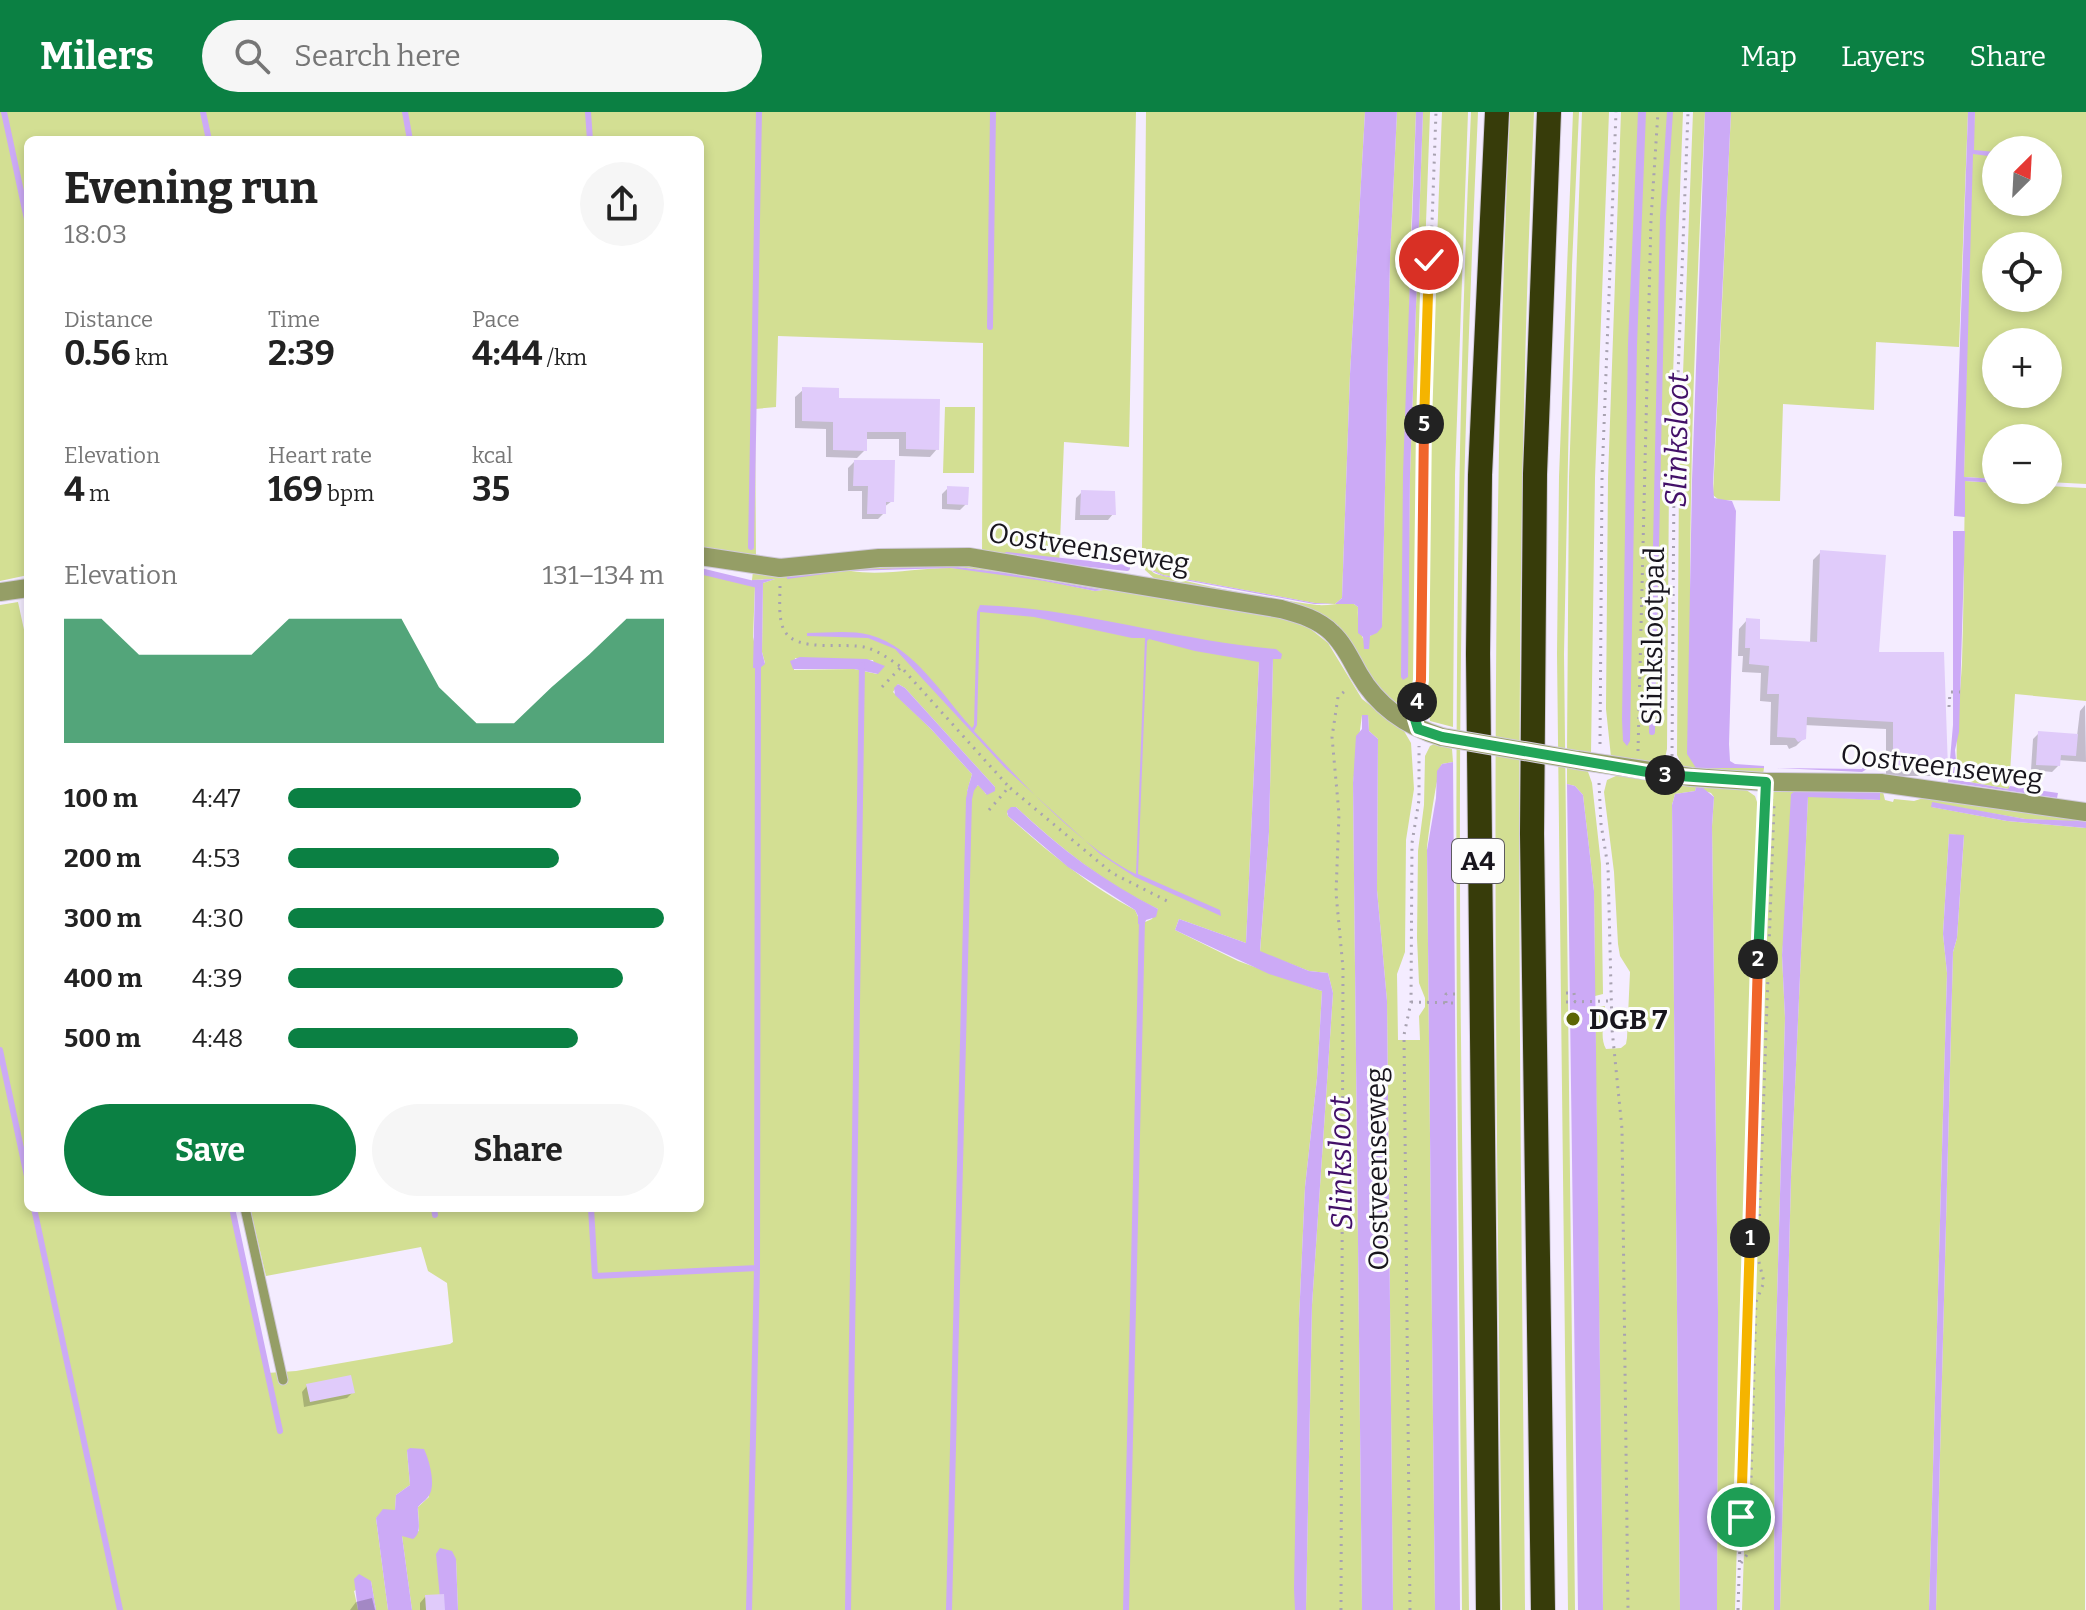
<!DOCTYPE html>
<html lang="en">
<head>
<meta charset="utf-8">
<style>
  :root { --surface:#fff; --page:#f6f6f6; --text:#222; --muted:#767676; --accent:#0b8043 }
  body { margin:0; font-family:Bitter,serif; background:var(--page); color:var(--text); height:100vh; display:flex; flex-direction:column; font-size:30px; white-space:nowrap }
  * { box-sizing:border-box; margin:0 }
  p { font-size:26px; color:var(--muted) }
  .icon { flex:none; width:44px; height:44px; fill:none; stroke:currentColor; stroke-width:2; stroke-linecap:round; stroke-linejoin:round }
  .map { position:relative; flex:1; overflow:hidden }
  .panel { position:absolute; left:24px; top:24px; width:680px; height:1076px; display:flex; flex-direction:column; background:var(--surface); border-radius:12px; box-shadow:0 4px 12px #0003 }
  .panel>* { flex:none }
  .needle { width:52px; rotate:24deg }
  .buttons { position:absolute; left:1982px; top:24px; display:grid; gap:16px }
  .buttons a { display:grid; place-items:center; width:80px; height:80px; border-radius:50%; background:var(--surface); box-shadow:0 4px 12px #0003; font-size:40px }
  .pin { position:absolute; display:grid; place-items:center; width:68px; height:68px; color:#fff; margin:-34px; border:4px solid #fff; border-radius:50%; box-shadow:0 2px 8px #0007 }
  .km { position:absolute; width:40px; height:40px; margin:-20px; border-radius:50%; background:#222; color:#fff; font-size:22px; line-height:40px; text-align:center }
  .round { display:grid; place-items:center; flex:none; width:84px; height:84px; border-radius:42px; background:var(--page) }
  .head { display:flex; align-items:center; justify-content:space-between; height:136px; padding:0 40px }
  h1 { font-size:44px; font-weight:700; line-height:60px }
  .metrics { display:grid; grid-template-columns:repeat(3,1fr); gap:12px; height:136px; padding:8px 40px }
  .metrics div { display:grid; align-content:center }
  .metrics b { font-size:34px; font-weight:700 }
  .metrics small { font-size:22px; font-weight:400 }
  .metrics p { font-size:22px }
  .chart { height:224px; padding:16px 40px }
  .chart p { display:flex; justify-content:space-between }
  .chart svg { width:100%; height:144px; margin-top:8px; fill:var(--accent); opacity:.7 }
  .cta { display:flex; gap:16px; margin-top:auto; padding:16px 40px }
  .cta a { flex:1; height:92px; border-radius:48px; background:var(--accent); color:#fff; font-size:32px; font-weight:700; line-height:92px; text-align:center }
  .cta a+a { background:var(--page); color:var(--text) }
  ul { padding:0 40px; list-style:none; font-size:26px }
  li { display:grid; grid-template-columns:128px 96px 1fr; align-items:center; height:60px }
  li i { height:20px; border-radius:10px; background:var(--accent) }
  header { display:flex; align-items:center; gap:48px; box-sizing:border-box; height:112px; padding:0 40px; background:var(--accent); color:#fff }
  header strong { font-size:38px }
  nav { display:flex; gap:44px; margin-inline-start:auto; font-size:28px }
  .search { width:560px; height:72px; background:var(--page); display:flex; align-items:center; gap:20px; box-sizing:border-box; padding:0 28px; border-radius:44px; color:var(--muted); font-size:30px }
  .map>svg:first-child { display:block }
</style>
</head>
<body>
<header>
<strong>Milers</strong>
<div class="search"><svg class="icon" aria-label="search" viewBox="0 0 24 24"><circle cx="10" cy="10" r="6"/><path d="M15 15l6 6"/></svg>Search here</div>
<nav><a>Map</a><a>Layers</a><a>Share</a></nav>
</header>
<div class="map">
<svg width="2086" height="1498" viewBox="0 0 2086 1498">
  <rect width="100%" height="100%" fill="#f4ecff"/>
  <path fill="#d3df93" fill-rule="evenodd" d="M0 0H1136L1129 335 1064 330 1059 455 982 443 983 231 778 224 776 295 755 297 756 449 700 436V28H28V463L0 469Z
    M1146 0H1365L1350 262 1342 486 1335 492 1315 491 1163 463 1150 457 1149 436C1149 446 1145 457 1156 462 1205 474 1267 487 1317 493 1330 494 1342 490 1354 492L1358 495C1357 511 1360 524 1369 537V525L1382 514 1390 146 1397 0H1416L1410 147 1407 567 1410 362 1423 0H1430L1417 362 1415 567 1413 580 1406 591 1396 592 1370 568 1348 526 1155 467 1145 458 1142 436Z
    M1442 0H1468L1455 363 1453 615 1430 609 1426 578 1428 362Z
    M1471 0H1478C1470 180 1463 361 1461 542 1457 860 1465 1179 1469 1498H1462C1458 998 1448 499 1471 0Z
    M1510 0H1534C1511 499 1521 998 1525 1498H1502C1497 998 1487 499 1510 0Z
    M1573 0H1579L1572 153 1564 542 1575 1498H1568L1557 542 1559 365Z
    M1582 0H1609L1595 366 1591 642 1567 639 1569 365Z
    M1621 0H1683L1669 368 1667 637 1665 646 1655 651 1611 645 1606 597 1608 366Z
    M1693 0H1705C1695 216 1685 432 1693 648L1697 656H1764L1763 662 1684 657 1677 643 1679 367Z
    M1731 0H1968L1959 235 1876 230 1874 298 1783 292 1780 389 1719 388 1713 383Z
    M1975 0H2086V372L2048 370V326H1996V367L1964 365 1971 54ZM1996 38H2048V90H1996ZM1996 134H2048V186H1996ZM1996 230H2048V282H1996Z
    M945 295H975L974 361H943Z
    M1965 369 1996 371V378H2048V374L2086 376V589L2015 582 2009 677 1958 668C1954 629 1960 589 1962 550 1964 490 1964 429 1965 369Z
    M949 448 1298 507 1328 531 1362 587 1404 619 1411 631 1414 677 1406 728 1405 840 1397 862 1398 928H1420L1419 904 1425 895V886L1419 871 1417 826 1418 739 1424 693 1425 644 1430 634 1436 631 1452 637 1453 650 1442 652C1437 659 1428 725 1427 738L1435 1498H1393L1387 889 1377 778 1378 627 1369 619 1368 603H1362L1353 671 1362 1498H1306L1312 1193 1333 881 1328 861 1309 859 1260 840 1269 720 1273 547 1259 550 1246 831 1179 807 1175 818 1238 849 1322 879 1317 966 1305 1075 1299 1207 1295 1498H458L456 1447 441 1498H412L402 1424 419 1419 418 1395 429 1385 407 1338 410 1373 396 1383 395 1398 376 1406 388 1498H376L371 1469 354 1479 358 1498H0V493L18 490 28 536V1096H233L267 1261 296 1259 450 1232 453 1230 447 1171 428 1159 421 1135 266 1164 250 1096H700V458L755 473 753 525 760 554 765 551 762 540 763 471 775 467 752 468 753 459C763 460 775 466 784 465L785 460ZM950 454 1006 461 1103 478 1095 479C1048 470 998 457 949 456 917 456 883 464 851 459ZM795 546 873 548 877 562 854 557 794 558ZM898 572 905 576 995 675 986 682 979 673 974 675 972 680H967L972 662 931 617 893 580ZM1016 695C1059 735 1105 772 1158 797L1152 807 1145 810 1139 807 1135 798C1088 773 1047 739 1008 704L1007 701Z
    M1567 656 1587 657 1592 671 1601 752 1603 882 1595 884 1594 779 1583 683 1575 674 1567 672Z
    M1618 663 1648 668 1739 673 1755 684 1758 693 1735 1498H1717L1718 1199 1712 714 1714 685 1711 681 1696 676 1695 679 1675 682 1672 693 1680 1498H1603L1595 895 1605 894C1605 908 1599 925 1606 937L1621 936 1626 932 1627 926 1630 860 1620 844 1618 832 1614 760 1604 680 1607 668Z
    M1777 676 1883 680 1885 688 1893 690 1894 687 1914 689 1933 683 2086 705V710L2025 707 1932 691V695L2007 709 2086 716 2085 1498H1936L1953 840 1957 826 1964 724 1949 722 1943 822 1947 861 1929 1498H1780L1791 1065 1808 684 1880 688 1879 680 1798 677 1782 843 1785 906 1775 1258 1774 1498H1742L1770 691 1772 681Z"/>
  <path fill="#ccaaf6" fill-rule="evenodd" d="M1365 0H1397L1390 146 1382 515 1377 521 1370 524 1369 537H1364L1363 525 1358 521V495L1354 492H1314L1163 464 1150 458 1147 448 1149 436 1150 457 1163 463 1315 491 1335 492 1342 486 1350 262Z
    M1416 0H1423L1410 362 1408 565 1403 568 1401 565 1403 361Z
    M1638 0H1646L1637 233 1630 629 1627 634 1623 629 1622 607 1628 232Z
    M1705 0H1731L1713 372 1714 386 1732 389 1736 399 1729 632 1730 649 1735 652 1764 654V656H1696L1687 642 1692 368Z
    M1968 0H1975L1974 38 1996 40V45L1973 42 1964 365 1996 367V371L1965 369V405L1954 404Z
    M1953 419H1965L1959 620 1955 638 1958 668 2008 677 2010 674 2058 681 2057 686 1948 670 1953 613Z
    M950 454 1006 461 1103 478 1095 479 1044 469 951 456 847 459 787 467V465L853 458Z
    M775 467 763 471 762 540 765 552 760 556H753L755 473 752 472V468Z
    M980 493C1080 496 1177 529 1276 537L1282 542 1281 547H1273L1269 720 1260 839 1309 859 1328 861 1333 881 1312 1193 1306 1498H1295L1294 1477 1299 1207 1305 1075 1317 966 1322 879 1269 862 1175 818 1179 807 1246 831 1259 550 1195 539 1149 527 1147 529 1138 762 1220 798 1221 804 1135 765 1100 742 1005 656 895 537 868 526 807 524V521C828 521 850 518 870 523 915 535 943 585 972 616L974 613 977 500ZM980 500 1034 505 1132 526H1145L1136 762C1079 734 1018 666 974 619L977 613Z
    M800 545 867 547 885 554 878 562 854 557H793L790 549Z
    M898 572 905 576 995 675V679L987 683 978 673 973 680H967L972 662 931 617 895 583 894 576Z
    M1362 603H1368L1369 619 1378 627 1377 778 1387 889 1393 1498H1362L1353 671 1356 624 1362 617Z
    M1867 648V657L1862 660 1777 656 1862 657Z
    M1453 650 1460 1498H1435L1427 738 1436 686 1437 659 1442 652Z
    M1567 672 1575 674 1583 683 1594 779 1603 1498H1578Z
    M1696 675 1703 676 1714 685 1712 714 1718 1199 1717 1498H1680L1672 693 1675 682 1695 679Z
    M1798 677 1880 680V688L1808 685 1791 1065 1780 1498H1774L1775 1258 1785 906 1782 843 1791 682Z
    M1932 690 2025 707 2083 709 2086 710V716L2007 709 1931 695Z
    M1011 695H1016C1059 736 1106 771 1158 797L1156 805 1146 808 1144 814 1138 812V804L1135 798 1068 755 1008 704 1007 699Z
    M1949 722 1964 723 1957 826 1953 840 1936 1498H1929L1947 861 1943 822Z
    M410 1336 424 1337C429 1347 437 1375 428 1385 425 1389 421 1391 418 1395 417 1407 423 1420 413 1427L402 1424 412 1498H388L376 1406 383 1397 395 1398 396 1383 410 1373 407 1338Z
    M440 1436 452 1439 456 1447 458 1498H441L436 1442Z
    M359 1462 371 1469 376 1498H358L354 1467Z"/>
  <path fill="#0003" d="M803 278 837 288 938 289 937 337 930 345 899 344V327H865V338L857 346 826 345V317L795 316V285Z
    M854 350 892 389 884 395V401L878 407H862V379H848V356Z
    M948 376 966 392 960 398 942 397V382Z
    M1082 380 1113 402 1108 408H1075L1076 386Z
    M1821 440 1876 542 1946 656 1938 664H1886V617L1804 613V626L1796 634 1789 637 1787 633H1770L1771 590 1760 589 1761 561 1742 560 1743 544H1738L1739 517 1747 508 1758 529 1810 531 1813 448Z
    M2085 593 2086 650 2058 648V654L2052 660 2031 658 2033 627 2039 621 2077 624 2080 599Z
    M307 1274 353 1280 347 1286 304 1295 302 1280Z
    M425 1485 443 1498H420V1491Z
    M372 1486 375 1498H350L356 1490Z"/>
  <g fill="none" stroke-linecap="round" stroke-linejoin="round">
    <path stroke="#ccaaf6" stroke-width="6" d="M4 0 28 112
      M203 0 209 28
      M405 0 410 28
      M588 0 590 28
      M990 215 993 0
      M751 435 759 0
      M1007 443 1127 456
      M700 459 758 473
      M1652 620 1663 105 1670 0
      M0 938 28 1069
      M34 1096 120 1498
      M232 1096 280 1319
      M434 1096 435 1103
      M591 1096 595 1164 757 1156
      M749 1498 757 1156 758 550
      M848 1498 862 553
      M949 1498 969 687 972 673
      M1126 1498 1142 808"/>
  </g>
  <path fill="#e0cbfa" d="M802 275 839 276V286L940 287 939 338 906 337V320H867V339L833 338V310L802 309Z
    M854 348H895L894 390H886V402H867L868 374H853Z
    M947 374 969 375 968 393 947 392Z
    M1081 378 1115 379 1116 403H1080Z
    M1820 438 1886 443 1879 540H1944L1948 657H1893V610L1807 605 1806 627 1798 630 1795 626 1777 625 1779 582H1767L1769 554 1749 552 1750 536H1745L1746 506 1760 507V527L1817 530Z
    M2038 619 2078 622 2076 644 2061 643 2060 654 2036 653Z
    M351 1263 355 1281 310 1290 306 1272Z
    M444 1482 445 1498H426L425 1483Z"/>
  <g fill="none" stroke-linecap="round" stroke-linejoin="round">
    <defs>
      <path id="service" d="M245 1096 283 1268"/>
      <path id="minor" d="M700 444 780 456 879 446 969 445 1281 497C1299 502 1318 507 1332 521 1344 532 1351 548 1359 562 1378 595 1406 614 1442 625
        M0 480 28 476
        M1577 648 1691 665 1766 670 1881 671 2086 700"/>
      <path id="motorway" d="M1488 1498 1478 542 1480 363 1497 0
        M1543 1498 1532 722 1535 362 1549 0"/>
    </defs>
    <use href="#service" stroke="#d1cadb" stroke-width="11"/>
    <use href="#minor" stroke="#d1cadb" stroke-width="20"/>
    <use href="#motorway" stroke="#d1cadb" stroke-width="26"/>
    <path stroke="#a8a2b1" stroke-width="3" stroke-dasharray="2 6" stroke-linecap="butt" d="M780 474C780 488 778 506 784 518 796 542 846 529 868 536 880 540 891 548 901 555
      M882 575 901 555 1009 675
      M1416 595 1421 568 1423 362 1436 0
      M1949 595 1950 580H1960
      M1600 632 1602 366 1616 0
      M1638 639 1651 107 1658 0
      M1672 644 1674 368 1688 0
      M1599 671 1601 712 1608 755 1612 917 1622 1017 1628 1498
      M989 698 1009 675 1112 761 1169 790
      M1566 881H1574L1575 890
      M1411 890 1454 891
      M1566 890 1611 889
      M1446 891V882H1457
      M1741 1451 1749 1440 1756 1190 1764 1170 1758 1146 1774 694 1772 688
      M1341 1498 1343 856 1336 781 1339 702 1332 625 1338 585 1346 578
      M1410 1498 1404 923 1411 890 1412 731 1419 688V634
      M1738 1498 1757 851 1765 686"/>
    <use href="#service" stroke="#959e66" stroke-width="9"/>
    <use href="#minor" stroke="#959e66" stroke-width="18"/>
    <use href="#motorway" stroke="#373c0a" stroke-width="24"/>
    <defs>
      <path id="minor-bridge" d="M1442 625 1577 648"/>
    </defs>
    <use href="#minor-bridge" stroke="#d1cadb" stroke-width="20" stroke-linecap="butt"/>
    <use href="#minor-bridge" stroke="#959e66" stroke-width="18"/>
  </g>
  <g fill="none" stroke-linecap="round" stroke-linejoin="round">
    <defs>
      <path id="split-1" d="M1741 1405 1750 1126"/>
      <path id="split-2" d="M1750 1126 1758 847"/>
      <path id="split-3" d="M1665 663 1766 670 1758 847"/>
      <path id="split-4" d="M1417 590 1414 604 1418 617 1442 625 1665 663"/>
      <path id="split-5" d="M1417 590 1421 568 1424 312"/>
      <path id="split-6" d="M1424 312 1429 148"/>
    </defs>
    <use href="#split-1" stroke="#fff" stroke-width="16"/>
    <use href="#split-2" stroke="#fff" stroke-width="16"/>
    <use href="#split-3" stroke="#fff" stroke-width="16"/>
    <use href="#split-4" stroke="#fff" stroke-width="16"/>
    <use href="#split-5" stroke="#fff" stroke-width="16"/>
    <use href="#split-6" stroke="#fff" stroke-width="16"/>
    <use href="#split-1" stroke="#f5b400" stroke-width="10"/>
    <use href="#split-2" stroke="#f0652b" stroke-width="10"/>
    <use href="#split-3" stroke="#22a559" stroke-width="10"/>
    <use href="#split-4" stroke="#22a559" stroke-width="10"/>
    <use href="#split-5" stroke="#f0652b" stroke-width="10"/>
    <use href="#split-6" stroke="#f5b400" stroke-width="10"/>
  </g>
  <circle fill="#5c6504" stroke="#fdfdfd" stroke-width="3" cx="1573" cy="907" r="8"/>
  <g text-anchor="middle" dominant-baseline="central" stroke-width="6" stroke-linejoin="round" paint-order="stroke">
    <rect fill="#fdfdfd" stroke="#5d5b60" stroke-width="2" x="1452" y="727" width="52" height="44" rx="6"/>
    <g font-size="26" font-weight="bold" fill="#18151d">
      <text x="1478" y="749">A4</text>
    </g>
    <g font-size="28" fill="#18151d" stroke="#fdfdfd">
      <text transform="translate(1089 436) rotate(9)">Oostveenseweg</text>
      <text transform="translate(1653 524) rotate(-89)">Slinkslootpad</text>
      <text transform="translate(1942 654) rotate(7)">Oostveenseweg</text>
      <text transform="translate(1377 1057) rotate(-91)">Oostveenseweg</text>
    </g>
    <g font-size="28" font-weight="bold" fill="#18151d" stroke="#fdfdfd" text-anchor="start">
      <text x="1589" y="907">DGB 7</text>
    </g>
    <g font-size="30" font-style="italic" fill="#420f68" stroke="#fdfdfd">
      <text transform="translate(1677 328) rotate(-89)">Slinksloot</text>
      <text transform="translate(1341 1051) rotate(-91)">Slinksloot</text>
    </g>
  </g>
</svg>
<div class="buttons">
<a><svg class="needle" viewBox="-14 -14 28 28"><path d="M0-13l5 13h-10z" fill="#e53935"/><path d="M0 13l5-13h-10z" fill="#767676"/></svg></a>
<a><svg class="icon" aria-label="locate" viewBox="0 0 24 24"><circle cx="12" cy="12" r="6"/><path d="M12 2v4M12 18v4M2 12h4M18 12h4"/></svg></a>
<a>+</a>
<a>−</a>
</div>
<div class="pin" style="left:1741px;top:1405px;background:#1e9e55"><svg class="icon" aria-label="arrive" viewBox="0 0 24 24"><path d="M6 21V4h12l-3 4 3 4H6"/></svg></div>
<div class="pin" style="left:1429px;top:148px;background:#d93025"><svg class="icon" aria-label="check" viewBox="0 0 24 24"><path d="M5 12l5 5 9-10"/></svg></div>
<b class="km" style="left:1750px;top:1126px">1</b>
<b class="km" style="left:1758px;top:847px">2</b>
<b class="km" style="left:1665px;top:663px">3</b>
<b class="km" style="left:1417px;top:590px">4</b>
<b class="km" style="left:1424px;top:312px">5</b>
<section class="panel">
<div class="head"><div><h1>Evening run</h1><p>18:03</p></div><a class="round"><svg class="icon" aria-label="share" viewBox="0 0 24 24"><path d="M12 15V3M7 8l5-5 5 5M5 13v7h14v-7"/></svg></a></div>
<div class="metrics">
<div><p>Distance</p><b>0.56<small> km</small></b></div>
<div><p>Time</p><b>2:39</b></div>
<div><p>Pace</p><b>4:44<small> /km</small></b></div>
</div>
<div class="metrics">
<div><p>Elevation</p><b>4<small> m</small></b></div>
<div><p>Heart rate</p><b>169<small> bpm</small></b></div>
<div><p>kcal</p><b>35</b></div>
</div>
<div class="chart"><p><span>Elevation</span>131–134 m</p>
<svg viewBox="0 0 160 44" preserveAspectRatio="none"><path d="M0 44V6L10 6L20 17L30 17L40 17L50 17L60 6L70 6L80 6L90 6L100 27L110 38L120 38L130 27L140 17L150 6L160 6V44z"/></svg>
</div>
<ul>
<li><b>100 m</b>4:47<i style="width:78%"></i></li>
<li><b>200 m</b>4:53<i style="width:72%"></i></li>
<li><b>300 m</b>4:30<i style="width:100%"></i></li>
<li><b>400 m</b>4:39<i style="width:89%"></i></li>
<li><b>500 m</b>4:48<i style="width:77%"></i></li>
</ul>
<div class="cta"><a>Save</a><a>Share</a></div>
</section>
</div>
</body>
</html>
